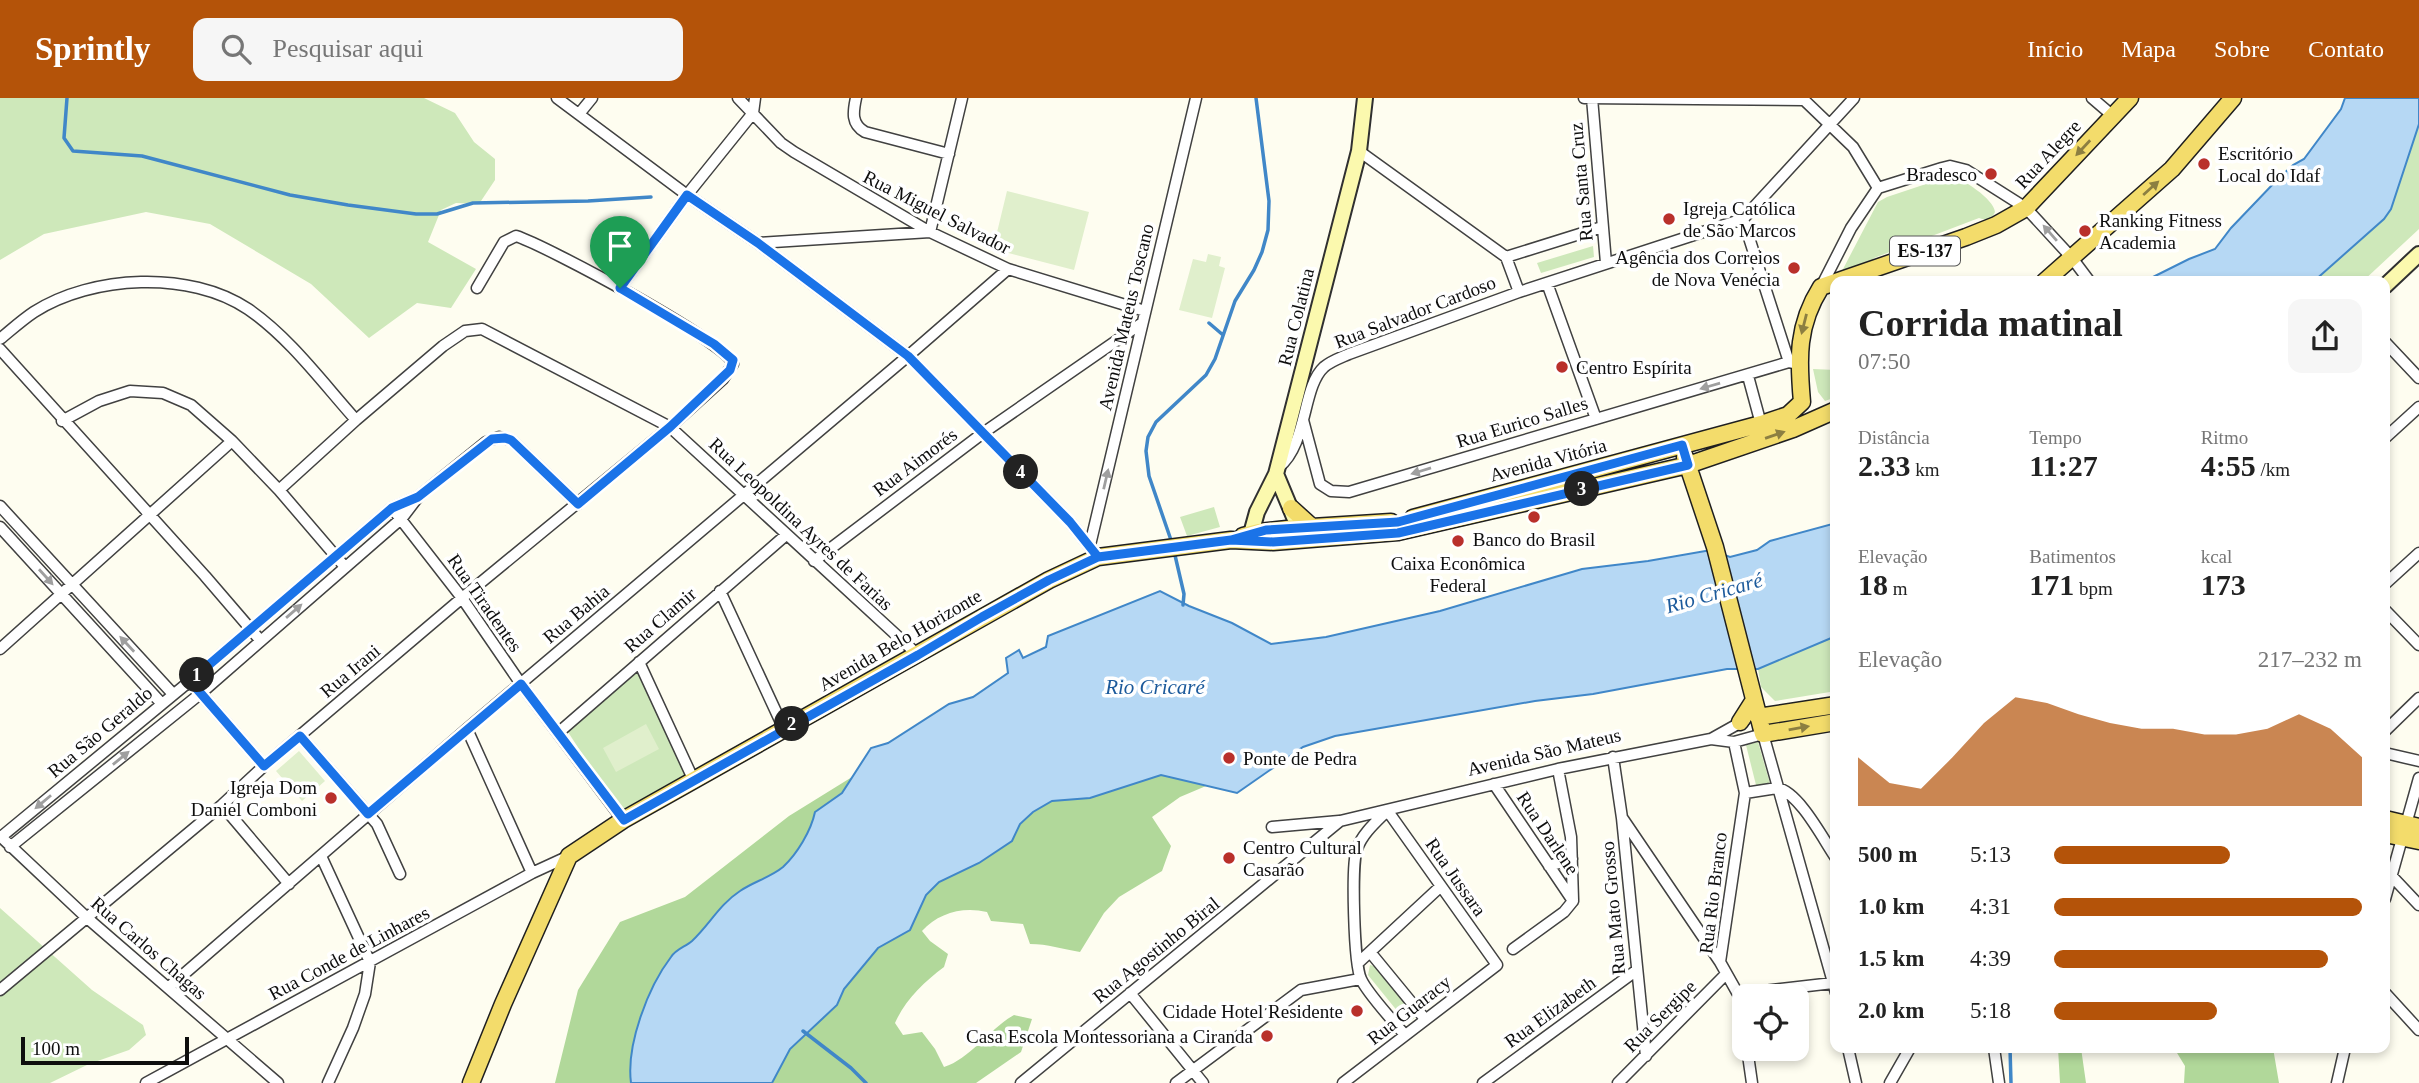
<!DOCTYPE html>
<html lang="pt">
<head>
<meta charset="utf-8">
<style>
  :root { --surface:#fff; --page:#f6f6f6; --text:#222; --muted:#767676; --accent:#b45309 }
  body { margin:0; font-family:Georgia,serif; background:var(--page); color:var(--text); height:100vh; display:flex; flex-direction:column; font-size:26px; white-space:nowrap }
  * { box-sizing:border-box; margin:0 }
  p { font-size:23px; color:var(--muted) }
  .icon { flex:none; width:38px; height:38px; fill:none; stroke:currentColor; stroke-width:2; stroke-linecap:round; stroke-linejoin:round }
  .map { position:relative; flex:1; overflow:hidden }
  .sheet { position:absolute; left:1830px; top:178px; width:560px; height:777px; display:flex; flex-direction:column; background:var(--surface); border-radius:14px; box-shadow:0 4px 10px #0003 }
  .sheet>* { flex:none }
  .tools { position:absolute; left:1732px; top:886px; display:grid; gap:14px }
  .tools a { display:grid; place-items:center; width:77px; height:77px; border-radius:14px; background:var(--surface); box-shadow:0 4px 10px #0003; font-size:35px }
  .scale { position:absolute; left:21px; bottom:18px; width:168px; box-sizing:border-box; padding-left:7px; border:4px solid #0e0e0e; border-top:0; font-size:19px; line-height:24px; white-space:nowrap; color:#0e0e0e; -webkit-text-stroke:5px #fff; paint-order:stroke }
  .pin { position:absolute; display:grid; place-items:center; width:60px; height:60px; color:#fff; margin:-72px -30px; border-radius:50% 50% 50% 0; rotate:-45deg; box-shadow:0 0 7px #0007 }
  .pin .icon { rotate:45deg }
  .km { position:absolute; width:35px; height:35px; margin:-18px; border-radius:50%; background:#222; color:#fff; font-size:19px; line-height:35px; text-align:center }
  .round { display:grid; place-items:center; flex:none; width:74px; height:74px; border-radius:14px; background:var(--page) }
  .head { display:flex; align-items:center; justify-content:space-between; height:119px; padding:0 28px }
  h1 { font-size:38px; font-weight:800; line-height:52px }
  .figures { display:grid; grid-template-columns:repeat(3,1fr); gap:10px; height:119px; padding:7px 28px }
  .figures div { display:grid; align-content:center }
  .figures b { font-size:30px; font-weight:800 }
  .figures small { font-size:19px; font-weight:400 }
  .figures p { font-size:19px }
  .chart { height:196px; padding:14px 28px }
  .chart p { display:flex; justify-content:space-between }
  .chart svg { width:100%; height:126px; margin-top:7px; fill:var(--accent); opacity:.7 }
  ul { padding:0 28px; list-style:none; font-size:23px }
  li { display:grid; grid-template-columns:112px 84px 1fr; align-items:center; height:52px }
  li i { height:18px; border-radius:9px; background:var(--accent) }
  header { display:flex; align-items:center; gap:42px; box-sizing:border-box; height:98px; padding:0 35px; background:var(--accent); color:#fff }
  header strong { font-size:33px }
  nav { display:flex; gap:38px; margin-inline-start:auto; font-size:24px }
  .search { width:490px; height:63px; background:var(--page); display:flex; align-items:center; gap:18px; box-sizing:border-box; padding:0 24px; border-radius:14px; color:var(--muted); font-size:26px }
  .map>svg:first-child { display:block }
</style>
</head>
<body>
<header>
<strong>Sprintly</strong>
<div class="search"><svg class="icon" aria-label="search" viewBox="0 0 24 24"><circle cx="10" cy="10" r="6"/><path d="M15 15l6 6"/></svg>Pesquisar aqui</div>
<nav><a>Início</a><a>Mapa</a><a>Sobre</a><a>Contato</a></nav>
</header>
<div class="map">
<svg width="2419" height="985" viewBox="0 0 2419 985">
  <rect width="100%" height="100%" fill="#fefdf0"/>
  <path fill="#cee8ba" d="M0 0H424L455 15 474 44 495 61V82L479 106 456 105 441 112 428 144 476 171 451 210 417 205 369 240 311 186 210 126 146 114 44 136 0 162Z
    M2419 26V131L2362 184H2313L2384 121 2391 111Z
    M1950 78C1962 80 1994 101 1995 114 1992 121 1986 123 1979 120L1874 160 1870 166 1845 174 1842 173 1878 104 1887 99Z
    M1593 148 1594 159 1541 175 1537 165Z
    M1813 271 1836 272V299L1825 303 1818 294Z
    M1214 409 1220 429 1187 438 1180 419Z
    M1836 537V593L1775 603 1761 589 1758 571Z
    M637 574 691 677 620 714 568 634Z
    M1758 644 1771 689 1757 691 1746 647Z
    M0 810 92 892 143 927 146 937 129 952 89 966 50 985H0Z
    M1370 867 1377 869 1416 919 1407 925 1368 877Z"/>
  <path fill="#b1d89a" d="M1161 677 1206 688 1180 699 1152 719 1171 748 1162 773 1119 799 1104 815 1080 854C1062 851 1048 846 1030 846L1023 826 991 823 987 814C963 808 938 815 922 833L930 843 948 856 944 869C924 884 905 902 895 925L903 937 922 934 935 951 944 969C970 961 989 931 1014 917L1032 921 1021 954 976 985H772L790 951 837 907 844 891 878 850 910 832 926 797 939 784 996 754 1011 743 1020 726 1033 714 1052 703 1090 700Z
    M852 679 842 695 815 714C811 733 797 756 783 769 771 779 753 784 740 793 720 806 709 827 692 843 685 849 676 851 671 859 648 889 626 947 631 985H555L578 892 620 824 685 799 789 718Z
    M2058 950H2081L2086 985H2060Z
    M2174 950H2273L2279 985H2184L2185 968Z"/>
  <path fill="#e0efcc" d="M1007 93 1089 114 1074 172 993 151Z
    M1208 156 1221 159 1219 168 1225 170 1212 220 1179 212 1193 161 1206 164Z
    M646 626 659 651 616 674 603 650Z
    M299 653 325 683 302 703 276 673Z"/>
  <path fill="#b6d8f4" stroke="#4087c8" stroke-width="2" d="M2345 0H2419V26L2391 111 2384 121 2313 184H2143L2189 161 2215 151 2231 130 2274 85 2293 67 2304 61 2341 11Z
    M1836 425V538L1758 571H1727L1593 596 1535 603 1335 638 1303 649 1237 695 1161 677 1090 700 1052 703 1033 714 1020 726 1012 743 979 765 939 784 926 797 910 832 878 850 844 891 837 907 790 951 772 985H631C626 947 648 889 671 859 676 851 685 849 692 843 709 827 720 806 740 793 753 784 771 779 783 769 797 756 811 733 815 714L842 695 871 650 888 645 949 606 973 599 1008 575 1006 560 1019 552 1023 560 1046 549 1048 538 1160 493 1189 508 1232 525 1271 546 1326 539 1440 513 1582 471 1648 463 1711 452 1730 459 1757 452 1770 443Z"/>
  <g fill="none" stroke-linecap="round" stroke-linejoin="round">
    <path stroke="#4087c8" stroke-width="3.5" d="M67 0 64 40 73 53 142 58 290 97 348 107 416 116H437L473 105 588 103 651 99
      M1209 225 1223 237
      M1172 445 1149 378 1146 353 1148 339 1156 324 1206 277 1215 261 1235 203 1254 172 1262 154 1268 132 1269 103 1256 0
      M1174 453 1184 496 1183 507
      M803 933 851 970 866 985
      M2010 950 2011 985"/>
    <defs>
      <path id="street" d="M557 0 687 97 758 145 908 258 1070 424 1098 459
        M738 0 781 45 794 54 930 134 1008 171 1145 213
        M856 0C853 14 851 26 865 34L949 56
        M1584 0 1804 2
        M1592 0 1606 165
        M1802 0 1853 49 1878 90
        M2092 0 2113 18
        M579 16 592 0
        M1359 53 1506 159 1519 194
        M1743 121 1789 264
        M758 145 930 134 962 0
        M1506 159 1602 129
        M1547 185 1596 321
        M1821 189 1851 130 1878 90 1942 70 1950 68 1966 72 2026 110 2072 160 2090 184
        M620 190 687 97 753 15 755 0
        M0 241C11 232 22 222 34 214 92 177 190 172 248 211 290 240 322 284 356 322
        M2385 244 2419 280
        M0 251 205 478 260 542
        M1748 278 1761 326
        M1303 322 1320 386 1331 393 1349 394 1789 264 1799 266
        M62 323 99 303 130 293 163 295 191 307 232 343 279 392 345 469
        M2385 340 2419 309
        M1279 369C1308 345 1302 289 1324 269 1331 263 1340 260 1349 256L1519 194 1743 121 1854 0
        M279 392 356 322 443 248 465 233 482 231 670 329 918 557
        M0 408 173 596
        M392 410 462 500 521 586 623 722
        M0 429 162 606
        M1090 447 1196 0
        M814 463 983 335 1142 225
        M2385 486 2419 455
        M720 493 784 631
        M2385 512 2419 547
        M0 551 232 343
        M639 564 694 683
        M190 583 264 668
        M467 631 532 775
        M2385 633 2419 600
        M558 635 786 437
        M300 638 377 726 400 776
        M1711 641 1734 644 1763 636 1836 895
        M2385 655 2419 663
        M1613 659 1622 720 1646 958
        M1558 671 1571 739 1573 802
        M1494 686 1573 803
        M1777 690C1799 694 1823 741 1836 760
        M1745 695 1777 690
        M222 707 289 786
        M1387 713C1376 724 1362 736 1357 751 1351 766 1354 867 1361 881 1367 895 1394 924 1405 937
        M1623 721 1720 864 1738 896 1745 938
        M1272 729 1339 723
        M0 738 86 819 278 985
        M1 739 190 583 392 410 418 399
        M10 749 200 596 402 420 418 399 486 344 499 339 511 342 578 406
        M321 758 370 864 365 896 353 930 328 985
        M1549 768 1572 761
        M2385 771 2419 807
        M2385 801 2419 680
        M1513 851 1564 814 1573 803
        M1370 854 1425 921
        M1720 864 1745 695 1734 644
        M1358 865 1441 788
        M169 889 467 631 908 258 1008 171
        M0 892 222 707 264 668 462 500 670 329 723 281 733 266C728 245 545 147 516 138L504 144 477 190
        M1130 895 1203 985
        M2385 895 2419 932
        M1738 896 1833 885
        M1747 950 1752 985
        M1848 950 1856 985
        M1994 950 1999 985
        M146 985 532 775 569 758
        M1021 985 1340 723 1558 671 1711 641 1745 622
        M1176 985 1301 892 1360 881
        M1343 985 1497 867 1387 712
        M1483 985 1637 872
        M1618 985 1726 876
        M1890 985 1910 950
        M2337 985 2345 950"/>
      <path id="secondary" d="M2385 188 2419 156
        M1276 376 1294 419
        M1249 443 1257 414 1276 376 1359 53 1365 0"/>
      <path id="primary" d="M2044 184 2172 71 2233 0
        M1802 304C1798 260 1797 227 1821 189L1966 139 1996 127 2026 110 2130 0
        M1685 359 1715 449 1763 636 1836 624
        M1291 410 1312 429
        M1413 420 1761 326 1788 317 1802 304
        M1243 438 1259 434 1296 430 1391 424
        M1758 619 1836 607
        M1740 624 1754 602
        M2385 721 2419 729
        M2385 736 2419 743
        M471 985 503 906 569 758 623 722 1049 482 1098 459 1231 442 1273 444 1398 434 1688 367 1793 331 1836 312"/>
    </defs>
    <use href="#street" stroke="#414141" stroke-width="13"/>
    <use href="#secondary" stroke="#303030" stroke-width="18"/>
    <use href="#primary" stroke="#1f1f1f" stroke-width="19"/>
    <use href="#street" stroke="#fff" stroke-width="10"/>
    <use href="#secondary" stroke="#fbf9ae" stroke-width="14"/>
    <use href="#primary" stroke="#f3dc6b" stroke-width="16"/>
  </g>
  <defs><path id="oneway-solid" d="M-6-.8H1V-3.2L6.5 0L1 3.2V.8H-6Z" transform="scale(1.75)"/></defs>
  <g fill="#8c7f41">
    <use href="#oneway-solid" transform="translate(2083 50) rotate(133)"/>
    <use href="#oneway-solid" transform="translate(2151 90) rotate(-42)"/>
    <use href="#oneway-solid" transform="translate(1804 226) rotate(104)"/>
    <use href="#oneway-solid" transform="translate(1775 337) rotate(-19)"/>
    <use href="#oneway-solid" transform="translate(1799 630) rotate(-10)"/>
  </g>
  <g fill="#9f9f9f">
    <use href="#oneway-solid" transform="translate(2050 135) rotate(-131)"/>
    <use href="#oneway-solid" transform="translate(1710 288) rotate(164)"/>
    <use href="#oneway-solid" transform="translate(1421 373) rotate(163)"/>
    <use href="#oneway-solid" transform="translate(1106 381) rotate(-77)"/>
    <use href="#oneway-solid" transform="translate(46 479) rotate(48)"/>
    <use href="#oneway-solid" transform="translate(294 513) rotate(-41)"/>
    <use href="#oneway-solid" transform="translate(127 546) rotate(-133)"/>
    <use href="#oneway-solid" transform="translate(121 660) rotate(-39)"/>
    <use href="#oneway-solid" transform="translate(43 704) rotate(140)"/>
  </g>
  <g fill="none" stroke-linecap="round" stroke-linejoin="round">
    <defs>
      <path id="route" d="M620 190 714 246 733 262 730 272 670 329 578 406 511 342 505 340 492 341 418 399 392 410 190 583 264 668 300 638 368 716 521 586 624 722 918 557 982 519 1049 482 1098 459 1231 442 1273 444 1398 435 1688 367 1682 347 1398 424 1266 432 1231 442 1098 459 1070 424 908 258 758 145 687 97 620 190"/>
    </defs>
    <use href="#route" stroke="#fff" stroke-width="14"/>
    <use href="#route" stroke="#1a73e8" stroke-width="9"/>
  </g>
  <g fill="#b9302b" stroke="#fff" stroke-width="2.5">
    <circle cx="2204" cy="66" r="7"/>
    <circle cx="1991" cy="76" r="7"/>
    <circle cx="1669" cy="121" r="7"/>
    <circle cx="2085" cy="133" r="7"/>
    <circle cx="1794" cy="170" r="7"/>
    <circle cx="1562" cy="269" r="7"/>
    <circle cx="1534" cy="419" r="7"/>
    <circle cx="1458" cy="443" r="7"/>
    <circle cx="1229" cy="660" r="7"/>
    <circle cx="331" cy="700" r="7"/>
    <circle cx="1229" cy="760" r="7"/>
    <circle cx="1357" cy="913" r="7"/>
    <circle cx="1267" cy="938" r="7"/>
  </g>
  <g text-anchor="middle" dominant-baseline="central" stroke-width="7" stroke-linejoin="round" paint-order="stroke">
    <rect fill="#fff" stroke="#565656" stroke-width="2" x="1890" y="138.5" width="70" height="29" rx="5"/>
    <g font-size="18" font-weight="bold" fill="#0e0e0e">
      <text x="1925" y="153">ES-137</text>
    </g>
    <g font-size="19" fill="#0e0e0e" stroke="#fff" text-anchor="start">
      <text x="2218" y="55">Escritório<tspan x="2218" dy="22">Local do Idaf</tspan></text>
      <text x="1977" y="76" text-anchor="end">Bradesco</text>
      <text x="1683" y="110">Igreja Católica<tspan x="1683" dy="22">de São Marcos</tspan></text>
      <text x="2099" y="122">Ranking Fitness<tspan x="2099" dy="22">Academia</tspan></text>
      <text x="1780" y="159" text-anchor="end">Agência dos Correios<tspan x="1780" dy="22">de Nova Venécia</tspan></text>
      <text x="1576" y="269">Centro Espírita</text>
      <text x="1534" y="441" text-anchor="middle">Banco do Brasil</text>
      <text x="1458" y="465" text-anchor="middle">Caixa Econômica<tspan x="1458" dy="22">Federal</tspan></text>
      <text x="1243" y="660">Ponte de Pedra</text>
      <text x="317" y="689" text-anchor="end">Igreja Dom<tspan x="317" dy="22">Daniel Comboni</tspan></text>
      <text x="1243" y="749">Centro Cultural<tspan x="1243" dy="22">Casarão</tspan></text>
      <text x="1343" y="913" text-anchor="end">Cidade Hotel Residente</text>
      <text x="1253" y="938" text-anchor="end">Casa Escola Montessoriana a Ciranda</text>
    </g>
    <g font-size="19" fill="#0e0e0e" stroke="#fff">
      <text transform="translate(2048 56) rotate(-47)">Rua Alegre</text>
      <text transform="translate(1581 84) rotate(-95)">Rua Santa Cruz</text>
      <text transform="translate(937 114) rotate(27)">Rua Miguel Salvador</text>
      <text transform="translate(1415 214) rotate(-21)">Rua Salvador Cardoso</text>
      <text transform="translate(1126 219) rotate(-77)">Avenida Mateus Toscano</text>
      <text transform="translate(1296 219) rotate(-76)">Rua Colatina</text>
      <text transform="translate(1522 324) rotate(-17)">Rua Eurico Salles</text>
      <text transform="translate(1548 362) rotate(-15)">Avenida Vitória</text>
      <text transform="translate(915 364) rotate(-37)">Rua Aimorés</text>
      <text transform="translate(801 426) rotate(43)">Rua Leopoldina Ayres de Farias</text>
      <text transform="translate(485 505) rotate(55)">Rua Tiradentes</text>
      <text transform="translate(576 516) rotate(-40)">Rua Bahia</text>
      <text transform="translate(660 522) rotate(-41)">Rua Clamir</text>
      <text transform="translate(900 542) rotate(-30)">Avenida Belo Horizonte</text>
      <text transform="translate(350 573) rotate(-40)">Rua Irani</text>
      <text transform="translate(100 634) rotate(-40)">Rua São Geraldo</text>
      <text transform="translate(1544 654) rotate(-13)">Avenida São Mateus</text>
      <text transform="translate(1548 735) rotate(56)">Rua Darlene</text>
      <text transform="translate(1456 779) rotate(55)">Rua Jussara</text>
      <text transform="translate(1713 795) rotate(-83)">Rua Rio Branco</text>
      <text transform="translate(1613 810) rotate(-95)">Rua Mato Grosso</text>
      <text transform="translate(149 850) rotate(41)">Rua Carlos Chagas</text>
      <text transform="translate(1156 852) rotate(-39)">Rua Agostinho Biral</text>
      <text transform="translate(349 855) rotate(-28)">Rua Conde de Linhares</text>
      <text transform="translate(1409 912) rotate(-38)">Rua Guaracy</text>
      <text transform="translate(1550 914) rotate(-36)">Rua Elizabeth</text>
      <text transform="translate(1660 918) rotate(-45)">Rua Sergipe</text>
    </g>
    <g font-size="21" font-style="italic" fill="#1c5a9b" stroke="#fff">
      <text transform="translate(1714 495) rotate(-16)">Rio Cricaré</text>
      <text x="1155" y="589">Rio Cricaré</text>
    </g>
  </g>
</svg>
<div class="tools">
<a><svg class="icon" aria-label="locate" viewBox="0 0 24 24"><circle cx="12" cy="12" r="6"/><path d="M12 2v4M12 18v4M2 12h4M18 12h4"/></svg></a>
</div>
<div class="scale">100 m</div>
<div class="pin" style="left:620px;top:190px;background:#1e9e55"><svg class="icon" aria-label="arrive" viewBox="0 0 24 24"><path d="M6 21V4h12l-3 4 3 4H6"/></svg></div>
<b class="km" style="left:197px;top:577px">1</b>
<b class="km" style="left:792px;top:626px">2</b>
<b class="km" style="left:1582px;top:391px">3</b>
<b class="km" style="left:1021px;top:374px">4</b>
<section class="sheet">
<div class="head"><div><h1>Corrida matinal</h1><p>07:50</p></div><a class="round"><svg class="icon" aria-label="share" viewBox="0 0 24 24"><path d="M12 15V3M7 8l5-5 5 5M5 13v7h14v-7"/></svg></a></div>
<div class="figures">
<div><p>Distância</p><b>2.33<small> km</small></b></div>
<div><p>Tempo</p><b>11:27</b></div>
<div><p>Ritmo</p><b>4:55<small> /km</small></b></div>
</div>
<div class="figures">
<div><p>Elevação</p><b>18<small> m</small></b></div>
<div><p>Batimentos</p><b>171<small> bpm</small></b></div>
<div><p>kcal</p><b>173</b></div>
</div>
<div class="chart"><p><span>Elevação</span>217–232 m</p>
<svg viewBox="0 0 160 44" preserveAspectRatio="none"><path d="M0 44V27L10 36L20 38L30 27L40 15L50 6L60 8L70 12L80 15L90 17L100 17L110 19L120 19L130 17L140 12L150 17L160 27V44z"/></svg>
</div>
<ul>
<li><b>500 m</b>5:13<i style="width:57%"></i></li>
<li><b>1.0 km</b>4:31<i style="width:100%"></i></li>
<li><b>1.5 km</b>4:39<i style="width:89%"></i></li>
<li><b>2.0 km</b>5:18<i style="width:53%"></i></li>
</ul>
</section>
</div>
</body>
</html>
